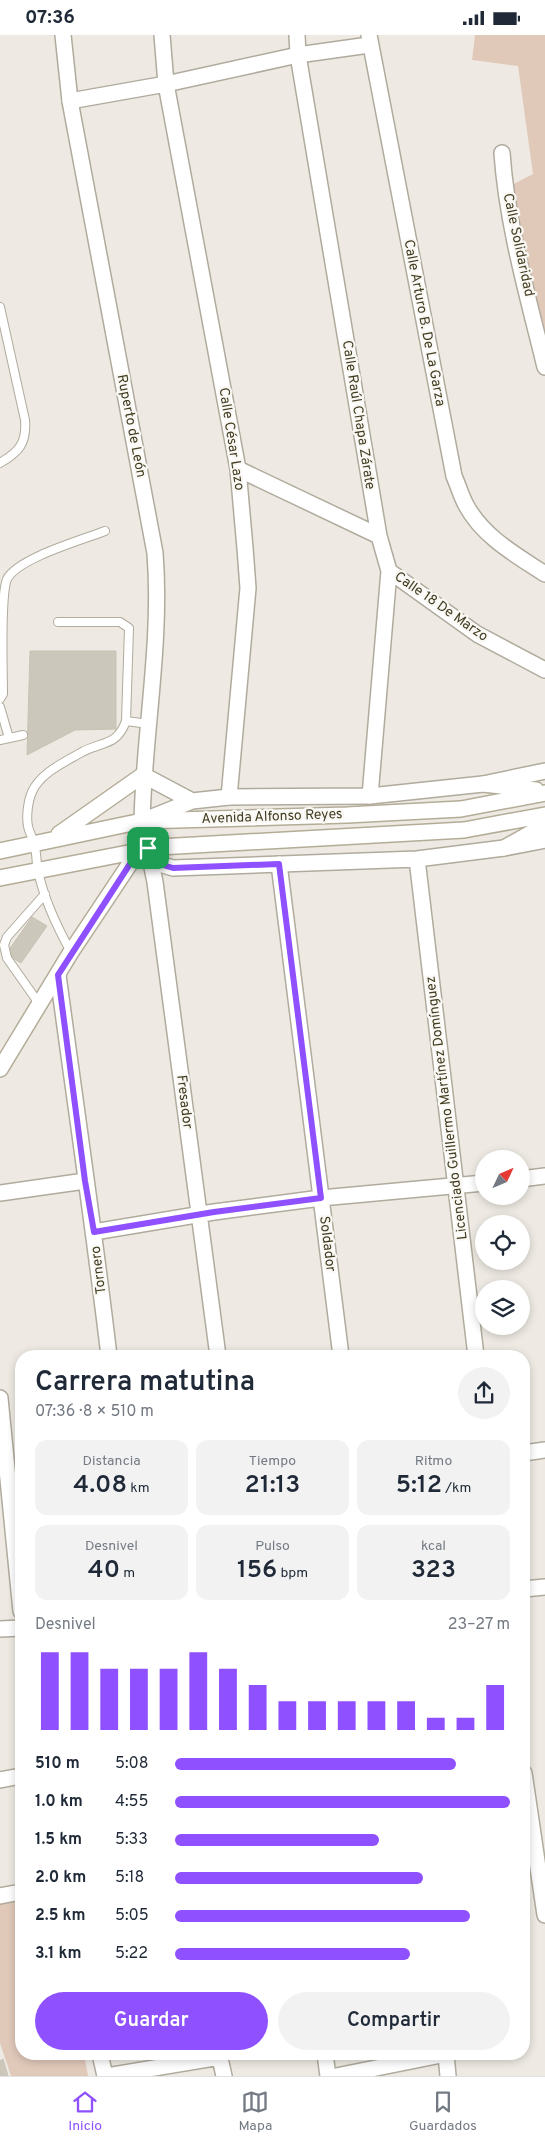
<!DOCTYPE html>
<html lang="es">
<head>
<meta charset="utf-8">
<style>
  :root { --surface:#fff; --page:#f2f2f3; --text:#1f2937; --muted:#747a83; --line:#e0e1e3; --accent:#8f50ff }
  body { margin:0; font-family:Overpass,sans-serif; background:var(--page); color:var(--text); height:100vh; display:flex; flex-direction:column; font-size:19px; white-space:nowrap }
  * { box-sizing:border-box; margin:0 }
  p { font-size:16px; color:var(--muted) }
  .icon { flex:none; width:28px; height:28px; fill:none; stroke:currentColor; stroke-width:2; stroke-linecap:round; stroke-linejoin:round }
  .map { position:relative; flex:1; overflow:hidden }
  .sheet { position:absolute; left:15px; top:1315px; width:515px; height:710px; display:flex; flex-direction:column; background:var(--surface); border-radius:20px; box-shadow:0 2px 8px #0003 }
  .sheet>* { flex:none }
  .needle { width:32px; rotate:46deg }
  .buttons { position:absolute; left:475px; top:1115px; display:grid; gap:10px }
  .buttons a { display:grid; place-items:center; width:55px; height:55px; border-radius:50%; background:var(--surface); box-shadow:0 2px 8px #0003; font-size:25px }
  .pin { position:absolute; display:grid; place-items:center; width:42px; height:42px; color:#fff; margin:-21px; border-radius:10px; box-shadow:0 2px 8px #0006 }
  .round { display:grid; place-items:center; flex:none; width:52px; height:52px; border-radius:26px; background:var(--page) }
  .head { display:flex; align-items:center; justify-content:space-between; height:85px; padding:0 20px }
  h1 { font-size:28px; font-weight:600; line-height:38px }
  .metrics { display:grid; grid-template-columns:repeat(3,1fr); gap:8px; height:85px; padding:5px 20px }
  .metrics div { display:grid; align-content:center; border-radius:12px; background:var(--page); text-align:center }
  .metrics b { font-size:25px; font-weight:600 }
  .metrics small { font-size:14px; font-weight:400 }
  .metrics p { font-size:14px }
  .chart { height:140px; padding:10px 20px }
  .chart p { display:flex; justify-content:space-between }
  .chart svg { width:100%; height:90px; margin-top:5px; stroke:var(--accent); stroke-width:6 }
  .button { display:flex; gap:10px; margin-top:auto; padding:10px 20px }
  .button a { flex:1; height:58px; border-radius:30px; background:var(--accent); color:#fff; font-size:20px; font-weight:600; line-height:58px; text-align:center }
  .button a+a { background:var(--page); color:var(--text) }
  ul { padding:0 20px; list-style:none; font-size:16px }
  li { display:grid; grid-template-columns:80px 60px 1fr; align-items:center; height:38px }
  li i { height:12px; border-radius:6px; background:var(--accent) }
  .status { display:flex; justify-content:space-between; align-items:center; height:35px; padding:0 25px; background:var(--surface); direction:ltr }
  .status svg { height:14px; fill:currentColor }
  .dock { display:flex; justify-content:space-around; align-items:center; height:70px; border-top:1px solid var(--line); background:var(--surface); font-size:14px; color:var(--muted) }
  .dock a { display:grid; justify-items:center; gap:2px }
  .dock .selected { color:var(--accent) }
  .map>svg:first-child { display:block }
</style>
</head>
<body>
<div class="status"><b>07:36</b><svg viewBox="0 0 49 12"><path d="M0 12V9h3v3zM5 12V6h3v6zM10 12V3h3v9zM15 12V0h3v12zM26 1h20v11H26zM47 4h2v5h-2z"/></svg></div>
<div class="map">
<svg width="545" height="2041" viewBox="0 0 545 2041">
  <rect width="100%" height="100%" fill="#eeeae3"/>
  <path fill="#e1c9ba" d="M475 0H545V317L506 153 533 139 518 31 472 25Z
    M21 1863V2019H84L88 2041H11L0 2008V1865Z"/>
  <path fill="#ccc7bb" stroke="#c9c2b4" d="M30 616H116V694L75 695 27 720Z
    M32 882 47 891 21 928 6 919Z
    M3 2024 8 2041H0V2026Z"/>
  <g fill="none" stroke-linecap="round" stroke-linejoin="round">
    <defs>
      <path id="service" d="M0 272 25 385C27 408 19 417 0 428
        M58 587H120L129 593 126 686C117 711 103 706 82 717 65 727 40 738 32 757 28 766 26 782 28 791 29 797 33 803 34 809 37 818 36 827 38 836 44 864 57 892 71 917
        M0 664 3 659C3 635 0 562 7 544 18 523 82 505 105 496
        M0 672 9 703
        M126 686 149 689
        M0 705 23 700
        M40 970 7 923 4 910 7 902 45 859"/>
      <path id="minor" d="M162 0 166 49 238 434 245 513 248 553 229 762
        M297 0 298 20 379 501 389 536 370 761
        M369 0 454 441C458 450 461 461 466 470 483 502 516 520 545 539
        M70 66 166 49 298 20 369 10
        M502 118C507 190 528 262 545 332
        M238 434 379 501
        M389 536 477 599 545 635
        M148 813 155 847 218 1321
        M279 829 341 1321
        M58 940C75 1067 94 1194 109 1321
        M521 1144 545 1141
        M0 1158 85 1146
        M94 1197 214 1177 321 1163 484 1148
        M0 1363 21 1576
        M524 1418 545 1415
        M524 1554 545 1552
        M0 1594 21 1593
        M0 1745 21 1741
        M0 1861 21 1857
        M100 2019 105 2041
        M219 2019 224 2041
        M325 2019 328 2041
        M446 2019 448 2041
        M107 2041 220 2022
        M336 2041 446 2019"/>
      <path id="tertiary" d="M63 0 70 66 155 518C162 608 144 697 142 786L192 766 229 762 370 761 483 749 545 736
        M143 740 192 766
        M148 813 163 830 173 833 417 824 504 813 545 805
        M417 824 476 1321
        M524 1738 545 1880"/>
      <path id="secondary" d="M483 749 536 755
        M142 786 148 813
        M59 799 143 740
        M504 813 545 790
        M0 816 142 786 347 780 461 774 545 758
        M0 843 159 812 464 795 545 780
        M0 1034 71 917 139 815"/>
    </defs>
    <use href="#service" stroke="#b0ab9d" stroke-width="10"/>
    <use href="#minor" stroke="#b0ab9d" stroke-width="18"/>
    <use href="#tertiary" stroke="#b0ab9d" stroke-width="18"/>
    <use href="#secondary" stroke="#b3ac97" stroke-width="18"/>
    <use href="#service" stroke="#fff" stroke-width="8"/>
    <use href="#minor" stroke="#fff" stroke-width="15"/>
    <use href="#tertiary" stroke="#fff" stroke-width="15"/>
    <use href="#secondary" stroke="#fff" stroke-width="15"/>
  </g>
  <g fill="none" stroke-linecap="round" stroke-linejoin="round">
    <defs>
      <path id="route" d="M148 813 163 830 173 833 279 829 321 1163 214 1177 94 1197 85 1146 58 940 139 815Z"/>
    </defs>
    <use href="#route" stroke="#fff" stroke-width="10"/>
    <use href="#route" stroke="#8f50ff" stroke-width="6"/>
  </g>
  <g text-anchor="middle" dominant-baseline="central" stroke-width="4.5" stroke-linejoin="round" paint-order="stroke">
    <g font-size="14" fill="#413c20" stroke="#faf8f4">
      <text transform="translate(518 210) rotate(78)">Calle Solidaridad</text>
      <text transform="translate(424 288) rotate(79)">Calle Arturo B. De La Garza</text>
      <text transform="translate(358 380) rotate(81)">Calle Raúl Chapa Zárate</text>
      <text transform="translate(131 391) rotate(79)">Ruperto de León</text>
      <text transform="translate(231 404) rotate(81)">Calle César Lazo</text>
      <text transform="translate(441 572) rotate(35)">Calle 18 De Marzo</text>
      <text transform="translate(272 782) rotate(-2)">Avenida Alfonso Reyes</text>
      <text transform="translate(184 1067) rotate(83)">Fresador</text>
      <text transform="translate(447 1073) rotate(-97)">Licenciado Guillermo Martínez Domínguez</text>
      <text transform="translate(327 1209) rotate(83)">Soldador</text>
      <text transform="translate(99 1235) rotate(-97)">Tornero</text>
    </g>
  </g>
</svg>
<div class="buttons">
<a><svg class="needle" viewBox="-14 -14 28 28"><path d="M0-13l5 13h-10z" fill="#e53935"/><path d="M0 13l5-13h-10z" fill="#747a83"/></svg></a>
<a><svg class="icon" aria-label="locate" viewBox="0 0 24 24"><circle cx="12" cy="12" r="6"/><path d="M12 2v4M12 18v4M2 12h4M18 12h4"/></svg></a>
<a><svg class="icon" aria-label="layers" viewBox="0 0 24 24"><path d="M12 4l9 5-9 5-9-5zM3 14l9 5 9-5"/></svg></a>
</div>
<div class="pin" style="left:148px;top:813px;background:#1e9e55"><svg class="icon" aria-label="arrive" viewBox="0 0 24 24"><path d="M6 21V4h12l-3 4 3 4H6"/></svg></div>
<section class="sheet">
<div class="head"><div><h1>Carrera matutina</h1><p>07:36 · 8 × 510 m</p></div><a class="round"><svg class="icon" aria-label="share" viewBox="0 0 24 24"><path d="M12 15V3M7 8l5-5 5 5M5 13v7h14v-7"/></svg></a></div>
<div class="metrics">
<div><p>Distancia</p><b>4.08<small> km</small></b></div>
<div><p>Tiempo</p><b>21:13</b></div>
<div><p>Ritmo</p><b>5:12<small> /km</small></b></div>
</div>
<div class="metrics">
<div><p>Desnivel</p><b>40<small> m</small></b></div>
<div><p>Pulso</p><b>156<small> bpm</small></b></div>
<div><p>kcal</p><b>323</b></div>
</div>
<div class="chart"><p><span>Desnivel</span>23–27 m</p>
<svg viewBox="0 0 160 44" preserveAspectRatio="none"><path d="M5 44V6M15 44V6M25 44V14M35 44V14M45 44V14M55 44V6M65 44V14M75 44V22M85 44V30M95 44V30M105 44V30M115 44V30M125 44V30M135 44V38M145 44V38M155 44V22"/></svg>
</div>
<ul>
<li><b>510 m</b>5:08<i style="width:84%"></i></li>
<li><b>1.0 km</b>4:55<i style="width:100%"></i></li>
<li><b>1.5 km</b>5:33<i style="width:61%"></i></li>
<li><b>2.0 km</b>5:18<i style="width:74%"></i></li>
<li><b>2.5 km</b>5:05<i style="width:88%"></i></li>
<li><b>3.1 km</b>5:22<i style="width:70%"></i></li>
</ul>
<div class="button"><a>Guardar</a><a>Compartir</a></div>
</section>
</div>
<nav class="dock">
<a class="selected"><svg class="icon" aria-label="home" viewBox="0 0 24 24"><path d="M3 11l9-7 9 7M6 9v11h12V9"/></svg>Inicio</a>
<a><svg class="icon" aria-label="map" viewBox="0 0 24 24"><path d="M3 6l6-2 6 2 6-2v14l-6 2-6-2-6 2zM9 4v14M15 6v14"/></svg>Mapa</a>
<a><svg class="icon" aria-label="saved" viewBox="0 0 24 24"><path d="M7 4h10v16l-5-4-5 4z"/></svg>Guardados</a>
</nav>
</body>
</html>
